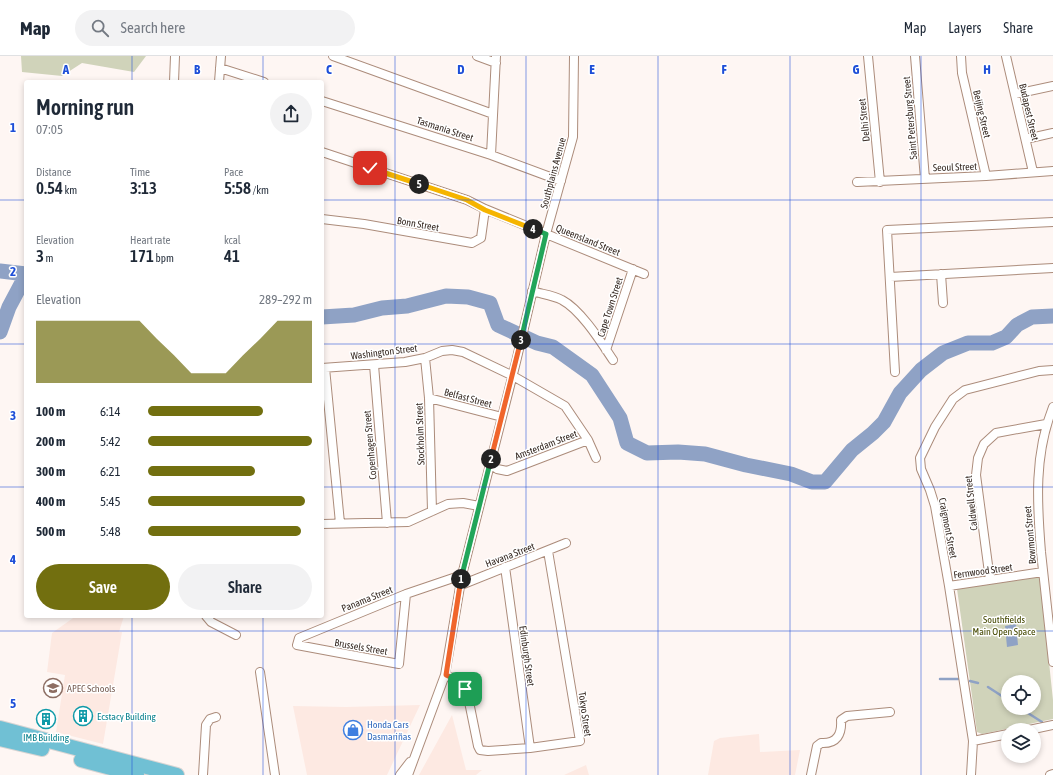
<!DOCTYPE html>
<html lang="en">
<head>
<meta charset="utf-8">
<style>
  :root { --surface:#fff; --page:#f2f2f3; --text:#1f2937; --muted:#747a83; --line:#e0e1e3; --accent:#726f0f }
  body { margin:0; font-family:"Asap Condensed",sans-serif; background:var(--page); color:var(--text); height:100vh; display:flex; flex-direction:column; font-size:15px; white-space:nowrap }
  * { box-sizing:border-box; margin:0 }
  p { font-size:13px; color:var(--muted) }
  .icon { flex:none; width:22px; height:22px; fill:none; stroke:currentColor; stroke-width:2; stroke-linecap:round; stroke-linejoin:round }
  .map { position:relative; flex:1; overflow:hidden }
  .side { position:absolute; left:24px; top:24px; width:300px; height:538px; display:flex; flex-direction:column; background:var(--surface); border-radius:4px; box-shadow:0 2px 6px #0003 }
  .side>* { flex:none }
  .buttons { position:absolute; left:1001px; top:619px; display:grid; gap:8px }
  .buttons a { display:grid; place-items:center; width:40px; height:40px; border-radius:50%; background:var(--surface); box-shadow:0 2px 6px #0003; font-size:20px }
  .pin { position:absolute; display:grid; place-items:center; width:34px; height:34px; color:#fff; margin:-17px; border-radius:8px; box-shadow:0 2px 6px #0006 }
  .km { position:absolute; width:20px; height:20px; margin:-10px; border-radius:50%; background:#222; color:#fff; font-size:11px; line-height:20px; text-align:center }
  .round { display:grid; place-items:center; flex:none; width:42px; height:42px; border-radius:21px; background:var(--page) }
  .summary { display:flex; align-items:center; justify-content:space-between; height:68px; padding:0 12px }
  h1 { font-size:22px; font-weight:600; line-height:30px }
  .metrics { display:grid; grid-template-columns:repeat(3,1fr); gap:6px; height:68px; padding:4px 12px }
  .metrics div { display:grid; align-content:center }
  .metrics b { font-size:17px; font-weight:600 }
  .metrics small { font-size:11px; font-weight:400 }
  .metrics p { font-size:11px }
  .chart { height:112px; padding:8px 12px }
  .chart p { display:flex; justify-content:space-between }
  .chart svg { width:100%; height:72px; margin-top:4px; fill:var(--accent); opacity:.7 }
  .primary-button { display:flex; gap:8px; margin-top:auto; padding:8px 12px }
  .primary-button a { flex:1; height:46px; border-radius:24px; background:var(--accent); color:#fff; font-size:16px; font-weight:600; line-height:46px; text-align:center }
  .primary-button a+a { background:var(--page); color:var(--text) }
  ul { padding:0 12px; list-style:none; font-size:13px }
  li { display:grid; grid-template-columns:64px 48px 1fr; align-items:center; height:30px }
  li i { height:10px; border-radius:5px; background:var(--accent) }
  header { display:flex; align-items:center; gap:24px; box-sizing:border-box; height:56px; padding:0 20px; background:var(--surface); border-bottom:1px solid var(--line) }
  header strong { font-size:19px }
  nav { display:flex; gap:22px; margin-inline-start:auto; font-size:14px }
  .search { width:280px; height:36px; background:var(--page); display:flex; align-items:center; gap:10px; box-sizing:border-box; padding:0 14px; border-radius:22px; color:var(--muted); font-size:15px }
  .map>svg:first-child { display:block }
</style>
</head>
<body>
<header>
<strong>Map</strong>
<div class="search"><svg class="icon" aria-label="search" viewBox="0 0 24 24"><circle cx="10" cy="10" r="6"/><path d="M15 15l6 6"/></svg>Search here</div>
<nav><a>Map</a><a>Layers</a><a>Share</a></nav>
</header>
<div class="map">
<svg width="1053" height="719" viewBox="0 0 1053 719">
  <rect width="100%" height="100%" fill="#fef6f3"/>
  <path fill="#fde9e2" d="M76 560H124L119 576H122L103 688 56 676 65 619 47 616 52 577Z
    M420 649 387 719H307L293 650 346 651Z
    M452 659 466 714H482L476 719H419Z
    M759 678 760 696 800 694 795 719H708L714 685 720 682Z
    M586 709 589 719H564Z"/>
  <path fill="#d0d3ba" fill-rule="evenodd" d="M21 0H146L134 16 82 7 62 20 22 16Z
    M1040 521 1053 644V663L982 678 977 676 957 533ZM1008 626H1034V652H1008Z"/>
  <path fill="#8fa2c5" d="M1016 568 1018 589 1007 591 1005 570Z"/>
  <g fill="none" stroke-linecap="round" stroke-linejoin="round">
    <path stroke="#8fa2c5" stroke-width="2.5" d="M940 623H958
      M970 625 978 627
      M988 631 1008 644
      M1020 652 1042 666"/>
    <path stroke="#8fa2c5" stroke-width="15" d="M0 215 26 218
      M322 261 354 259 382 252 407 250 446 240 468 241 490 247 498 269 537 287 553 291 592 319 620 362 627 387 647 397 678 396 705 398 746 409 791 418 812 426H825L852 394 873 377 884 366 900 337 921 314 943 297 968 287H992L1006 281 1017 269 1032 261 1053 260
      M0 276 9 251 26 219"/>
    <defs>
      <path id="minor" d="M333 0 493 58
        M477 0 496 7
        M868 0 880 126
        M915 0 925 123
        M961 0 962 17 986 120
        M1006 0 1033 116
        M220 12 264 26
        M174 26 175 0
        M219 26 221 0
        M1015 38 1053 30
        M322 45 491 99 561 125
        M1026 83 1053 77
        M322 96 467 144 485 153 644 218
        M491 99 496 0
        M857 126 986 120 1053 115
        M322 163 364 168 472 187 481 182 485 153
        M941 218 943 247
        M890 221 1053 212
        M532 235C541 238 553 239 562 244 581 254 601 286 613 304
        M606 294 633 213
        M425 302 429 342 432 455
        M374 309 387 467
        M322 312 405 306 425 302 442 295 452 294 463 296 513 320 565 350 588 384 596 402
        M325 312 340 467
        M895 316 887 174 1053 166
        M429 342 502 361
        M1053 351C1034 398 1037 447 1041 496 1045 533 1049 569 1053 606
        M490 408 497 413 507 415 588 384
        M322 468 408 466 448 448 463 447 479 450
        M505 511 530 692
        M990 524 976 419 978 402 984 388 996 377 1046 368
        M461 529 566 487
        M949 530 1043 516
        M406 538 399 608 297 589 299 582 406 538 462 519
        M206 560 211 566 236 579
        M260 616 275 719
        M445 619C457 624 461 624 467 636L478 690 480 694 488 695 530 692 580 685 548 495
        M1029 674 1053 669
        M973 685 1008 678
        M203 719 206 669 210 663 216 661
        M400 719 410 706
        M408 719 445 619 462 519 516 306 546 178 573 81 574 0
        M811 719 817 690 821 687C837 688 842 678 841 664L847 660 890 656
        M971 719 973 685 949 530 935 450 930 434 921 413 920 402 935 371 953 343 965 334 1039 315 1053 314
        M1050 719 1053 718"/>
      <path id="trunk" d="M0 672 177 719
        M0 683 42 693
        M81 704 137 719"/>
    </defs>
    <use href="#minor" stroke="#ac8c7b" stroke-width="10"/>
    <use href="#trunk" stroke="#d7d4d3" stroke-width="16"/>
    <use href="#minor" stroke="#fff" stroke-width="8"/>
    <use href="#trunk" stroke="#70c0d4" stroke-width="14"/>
  </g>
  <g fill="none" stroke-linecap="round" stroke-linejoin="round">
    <defs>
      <path id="split-1" d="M461 523 446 619 462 626 465 633"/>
      <path id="split-2" d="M461 523 491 403"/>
      <path id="split-3" d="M491 403 521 284"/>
      <path id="split-4" d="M521 284 546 178 533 173"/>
      <path id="split-5" d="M419 128 467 144 485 154 533 173"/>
      <path id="split-6" d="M370 112 419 128"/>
    </defs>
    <use href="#split-1" stroke="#fff" stroke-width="8"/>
    <use href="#split-2" stroke="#fff" stroke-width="8"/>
    <use href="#split-3" stroke="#fff" stroke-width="8"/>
    <use href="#split-4" stroke="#fff" stroke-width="8"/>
    <use href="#split-5" stroke="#fff" stroke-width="8"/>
    <use href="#split-6" stroke="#fff" stroke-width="8"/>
    <use href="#split-1" stroke="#f0652b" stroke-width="5"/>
    <use href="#split-2" stroke="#22a559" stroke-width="5"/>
    <use href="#split-3" stroke="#f0652b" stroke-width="5"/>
    <use href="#split-4" stroke="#22a559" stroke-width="5"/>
    <use href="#split-5" stroke="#f5b400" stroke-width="5"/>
    <use href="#split-6" stroke="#f5b400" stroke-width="5"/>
  </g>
  <path fill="none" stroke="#1d4ed8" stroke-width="1" stroke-opacity="0.55" d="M132 0V26M263 0V26M395 0V719M526 0V719M658 0V719M790 0V719M921 0V719M0 144H26M322 144H1053M0 288H26M322 288H1053M0 431H26M322 431H1053M132 560V719M263 560V719M0 575H1053"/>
  <defs>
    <symbol id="school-ring" viewBox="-11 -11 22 22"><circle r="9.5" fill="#fff" stroke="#8d6e63" stroke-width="1.5"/><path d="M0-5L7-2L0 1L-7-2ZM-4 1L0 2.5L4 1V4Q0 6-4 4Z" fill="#8d6e63"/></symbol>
    <symbol id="building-ring" viewBox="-11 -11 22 22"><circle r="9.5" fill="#fff" stroke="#0f9aa8" stroke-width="1.5"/><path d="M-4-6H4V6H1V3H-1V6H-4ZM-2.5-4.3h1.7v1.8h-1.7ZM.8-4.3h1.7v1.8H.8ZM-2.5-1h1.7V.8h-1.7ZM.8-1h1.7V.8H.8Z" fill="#0f9aa8"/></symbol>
    <symbol id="shop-ring" viewBox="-11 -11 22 22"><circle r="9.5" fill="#fff" stroke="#3f7fe0" stroke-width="1.5"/><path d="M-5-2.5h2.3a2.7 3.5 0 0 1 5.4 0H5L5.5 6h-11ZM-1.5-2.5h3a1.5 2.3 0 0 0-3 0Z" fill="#3f7fe0"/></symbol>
  </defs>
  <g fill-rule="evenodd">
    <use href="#school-ring" x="42" y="621" width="22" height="22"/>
    <use href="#building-ring" x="72" y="649" width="22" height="22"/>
    <use href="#building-ring" x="35" y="652" width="22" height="22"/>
    <use href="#shop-ring" x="342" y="663" width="22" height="22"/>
  </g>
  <g text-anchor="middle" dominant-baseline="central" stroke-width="3" stroke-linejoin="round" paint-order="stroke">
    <g font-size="10" fill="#362922" stroke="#fff">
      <text transform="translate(1029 56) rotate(77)">Budapest Street</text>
      <text transform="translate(982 58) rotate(77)">Beijing Street</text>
      <text transform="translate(910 62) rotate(-95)">Saint Petersburg Street</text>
      <text transform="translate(864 64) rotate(-96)">Delhi Street</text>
      <text transform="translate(445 73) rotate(18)">Tasmania Street</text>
      <text transform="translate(955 111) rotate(-2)">Seoul Street</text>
      <text transform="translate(553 117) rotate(-75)">Southplains Avenue</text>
      <text transform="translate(418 168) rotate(10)">Bonn Street</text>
      <text transform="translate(588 184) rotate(22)">Queensland Street</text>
      <text transform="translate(610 251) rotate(-72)">Cape Town Street</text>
      <text transform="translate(384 296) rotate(-7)">Washington Street</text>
      <text transform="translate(468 342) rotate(15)">Belfast Street</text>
      <text transform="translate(420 378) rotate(-92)">Stockholm Street</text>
      <text transform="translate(370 389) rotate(-95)">Copenhagen Street</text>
      <text transform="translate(546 389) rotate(-21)">Amsterdam Street</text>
      <text transform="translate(971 447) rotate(-96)">Caldwell Street</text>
      <text transform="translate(948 472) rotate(79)">Craigmont Street</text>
      <text transform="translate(1030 479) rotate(-95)">Bowmont Street</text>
      <text transform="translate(510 499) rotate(-21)">Havana Street</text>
      <text transform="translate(983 515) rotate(-8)">Fernwood Street</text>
      <text transform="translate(367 543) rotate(-22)">Panama Street</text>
      <text transform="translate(361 591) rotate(10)">Brussels Street</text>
      <text transform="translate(527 600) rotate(82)">Edinburgh Street</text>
      <text transform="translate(585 658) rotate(82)">Tokyo Street</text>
    </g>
    <g font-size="10" fill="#444801" stroke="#fff">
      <text x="1004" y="563">Southfields<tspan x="1004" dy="12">Main Open Space</tspan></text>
    </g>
    <g font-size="10" fill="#785e54" stroke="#fff" text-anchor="start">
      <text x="67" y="632">APEC Schools</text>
    </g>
    <g font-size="10" fill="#0d838f" stroke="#fff" text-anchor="start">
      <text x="97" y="660">Ecstacy Building</text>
      <text x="46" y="681" text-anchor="middle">IMB Building</text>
    </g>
    <g font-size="10" fill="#366cbe" stroke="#fff" text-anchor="start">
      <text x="367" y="668">Honda Cars<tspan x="367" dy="12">Dasmariñas</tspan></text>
    </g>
  </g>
  <g font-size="13" text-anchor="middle" font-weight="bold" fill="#1d4ed8" stroke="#fff" stroke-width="3" stroke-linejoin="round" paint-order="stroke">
    <text x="66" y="18">A</text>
    <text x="197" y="18">B</text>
    <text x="329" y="18">C</text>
    <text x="461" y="18">D</text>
    <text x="592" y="18">E</text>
    <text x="724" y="18">F</text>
    <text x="856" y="18">G</text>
    <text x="987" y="18">H</text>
    <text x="13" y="76">1</text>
    <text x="13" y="220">2</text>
    <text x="13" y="364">3</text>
    <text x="13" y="508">4</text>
    <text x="13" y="652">5</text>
  </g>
</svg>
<div class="buttons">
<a><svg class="icon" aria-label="locate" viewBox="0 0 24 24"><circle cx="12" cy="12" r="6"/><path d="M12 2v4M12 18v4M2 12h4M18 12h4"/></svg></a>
<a><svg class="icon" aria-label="layers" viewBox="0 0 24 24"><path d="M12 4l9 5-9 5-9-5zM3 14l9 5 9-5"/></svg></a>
</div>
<div class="pin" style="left:465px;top:633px;background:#1e9e55"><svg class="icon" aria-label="arrive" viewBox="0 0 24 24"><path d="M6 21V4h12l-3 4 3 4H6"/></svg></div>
<div class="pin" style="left:370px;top:112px;background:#d93025"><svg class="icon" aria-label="check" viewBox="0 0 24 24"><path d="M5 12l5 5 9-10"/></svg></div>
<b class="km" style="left:461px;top:523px">1</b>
<b class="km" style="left:491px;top:403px">2</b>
<b class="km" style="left:521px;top:284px">3</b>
<b class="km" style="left:533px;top:173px">4</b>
<b class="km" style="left:419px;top:128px">5</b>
<section class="side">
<div class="summary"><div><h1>Morning run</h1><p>07:05</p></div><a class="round"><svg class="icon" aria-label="share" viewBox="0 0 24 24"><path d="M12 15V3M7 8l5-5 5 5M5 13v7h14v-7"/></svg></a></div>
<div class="metrics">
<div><p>Distance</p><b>0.54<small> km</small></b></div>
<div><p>Time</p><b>3:13</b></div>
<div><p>Pace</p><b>5:58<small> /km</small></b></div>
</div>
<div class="metrics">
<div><p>Elevation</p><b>3<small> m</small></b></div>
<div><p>Heart rate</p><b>171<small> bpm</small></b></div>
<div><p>kcal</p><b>41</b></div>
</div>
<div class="chart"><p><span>Elevation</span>289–292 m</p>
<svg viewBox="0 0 160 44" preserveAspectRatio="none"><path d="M0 44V6L10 6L20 6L30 6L40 6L50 6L60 6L70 17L80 27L90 38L100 38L110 38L120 27L130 17L140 6L150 6L160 6V44z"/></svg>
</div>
<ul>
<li><b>100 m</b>6:14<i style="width:70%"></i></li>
<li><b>200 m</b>5:42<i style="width:100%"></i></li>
<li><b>300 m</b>6:21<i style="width:65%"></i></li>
<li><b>400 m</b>5:45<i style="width:96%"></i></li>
<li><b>500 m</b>5:48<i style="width:93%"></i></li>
</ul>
<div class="primary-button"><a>Save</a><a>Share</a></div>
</section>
</div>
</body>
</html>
